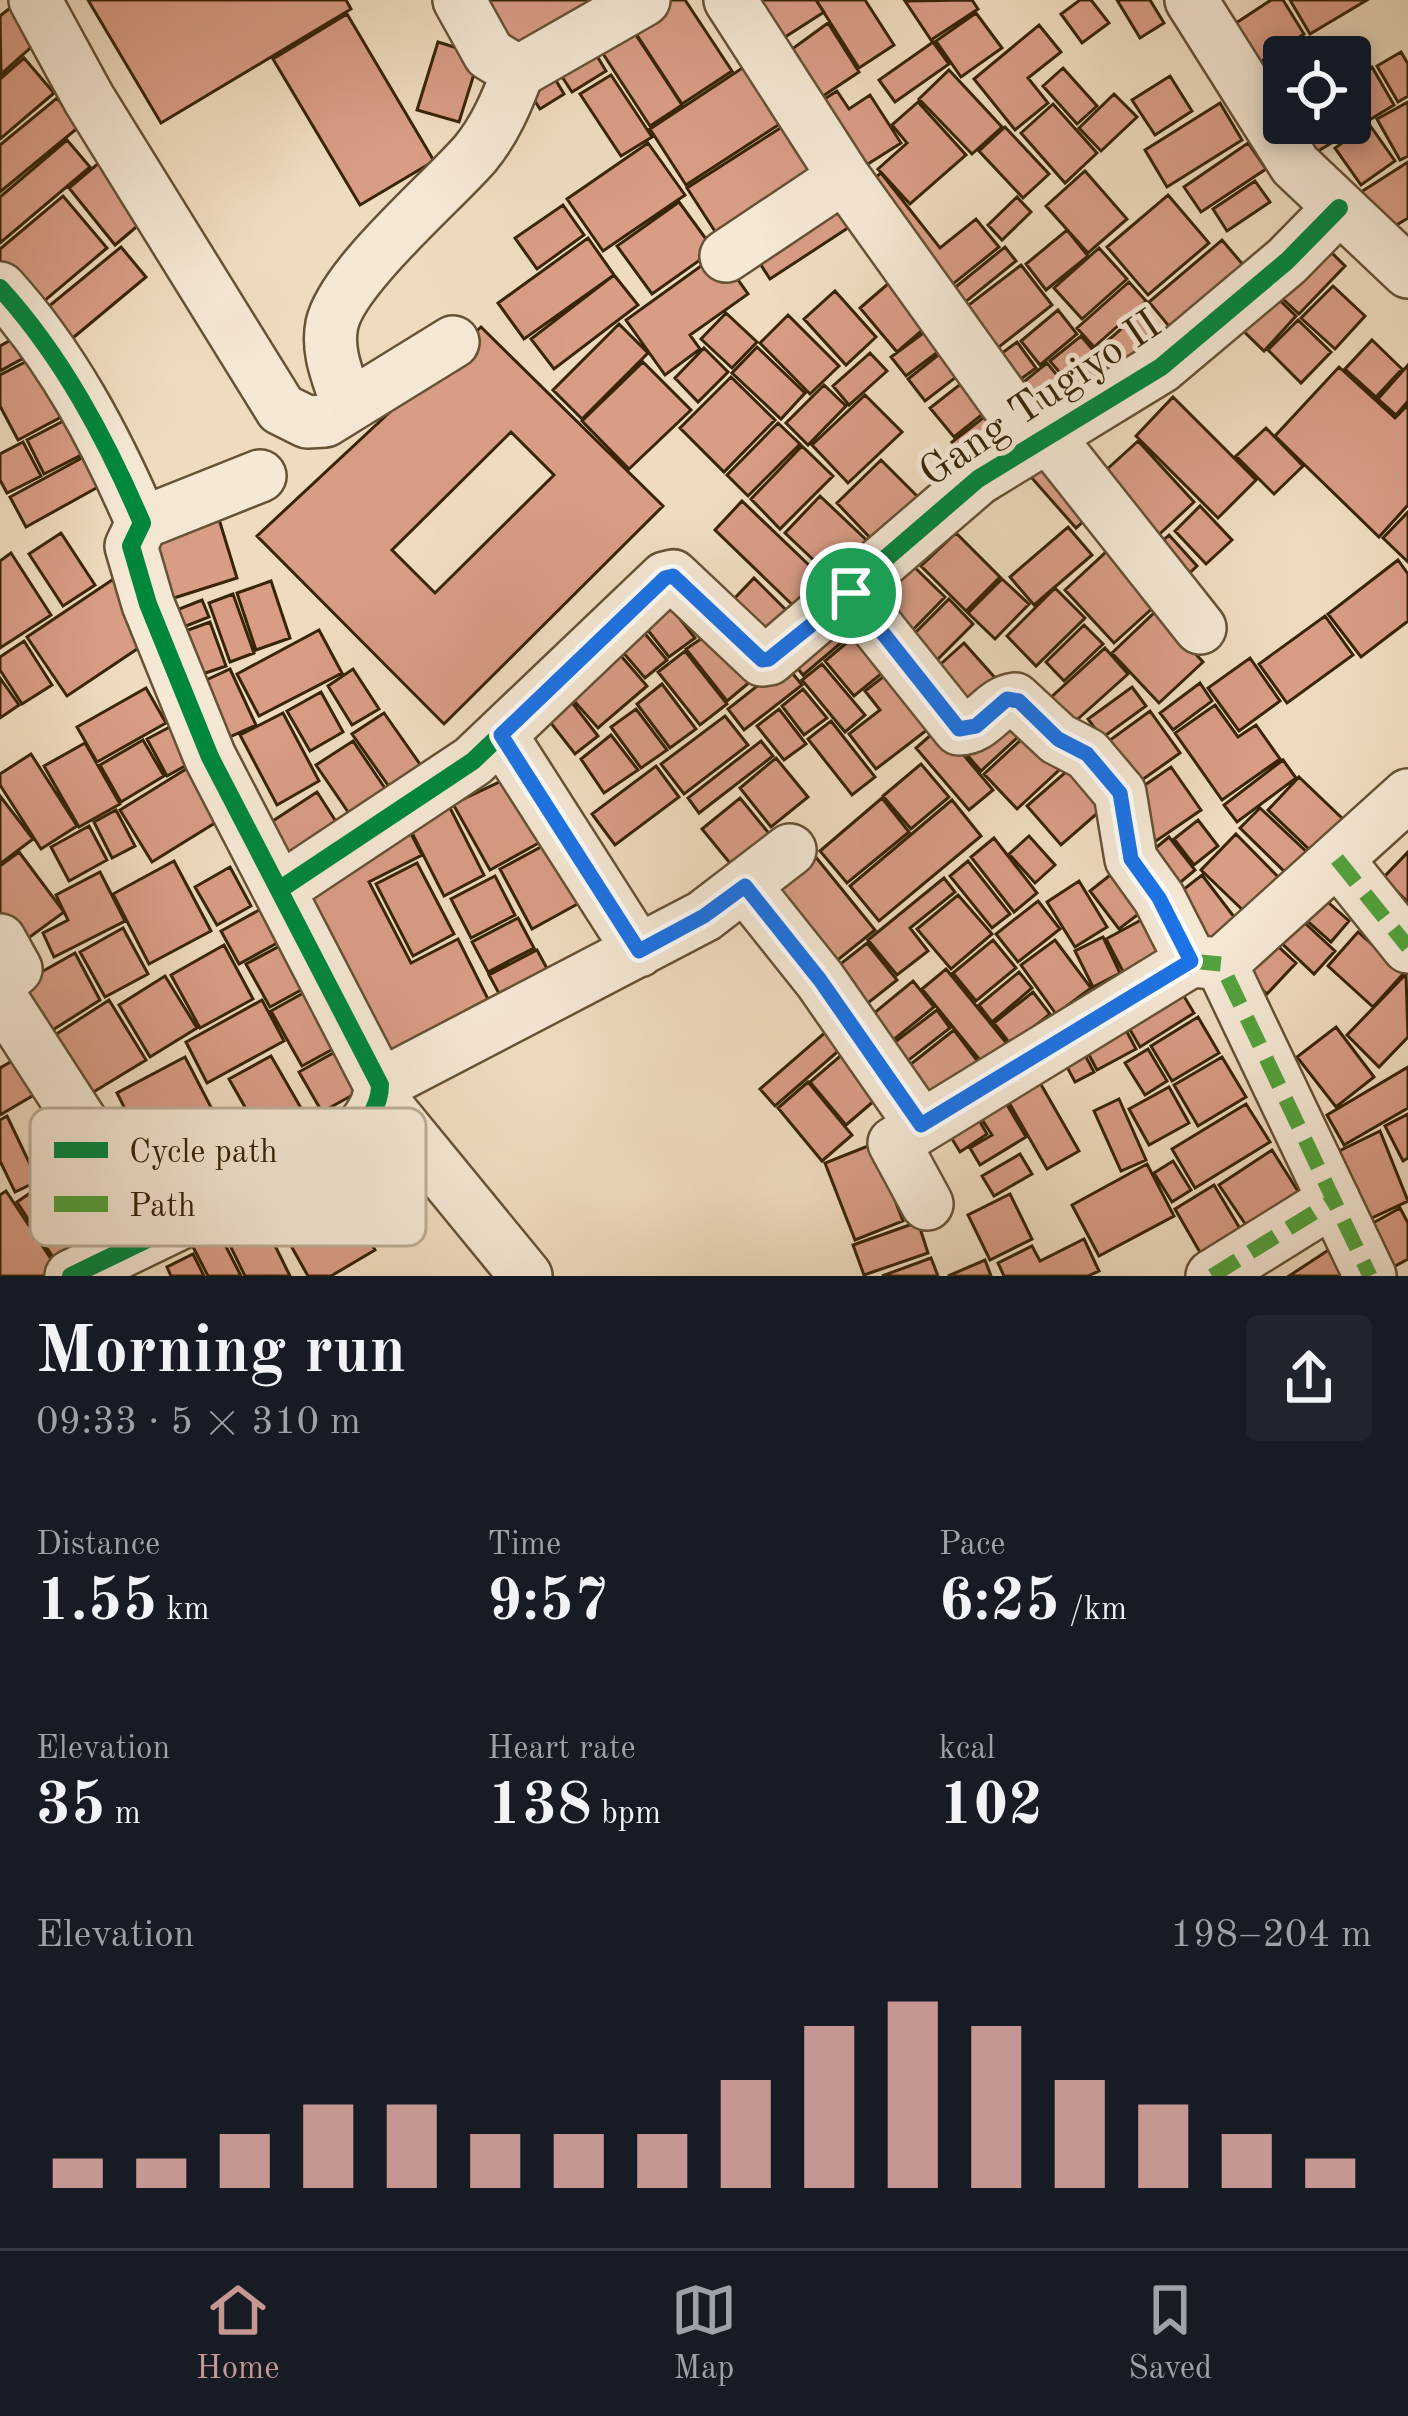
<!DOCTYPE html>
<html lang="en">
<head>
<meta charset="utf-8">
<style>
  :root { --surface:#171b24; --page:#20242c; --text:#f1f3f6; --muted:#9ea1a6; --line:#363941; --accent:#c59692 }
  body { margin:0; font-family:"Old Standard TT",serif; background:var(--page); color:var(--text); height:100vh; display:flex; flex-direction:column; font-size:45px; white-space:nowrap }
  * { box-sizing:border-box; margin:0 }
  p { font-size:39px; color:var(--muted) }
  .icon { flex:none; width:66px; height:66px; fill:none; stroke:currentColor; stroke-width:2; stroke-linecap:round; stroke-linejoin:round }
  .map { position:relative; height:1276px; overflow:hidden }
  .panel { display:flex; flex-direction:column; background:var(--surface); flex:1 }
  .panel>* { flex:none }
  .tools { position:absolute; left:1263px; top:36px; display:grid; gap:24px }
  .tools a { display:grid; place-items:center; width:108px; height:108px; border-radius:12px; background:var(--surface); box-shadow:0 6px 18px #0003; font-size:60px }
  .pin { position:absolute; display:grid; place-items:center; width:102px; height:102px; color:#fff; margin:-51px; border:6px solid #fff; border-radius:50%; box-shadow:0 3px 12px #0007 }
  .round { display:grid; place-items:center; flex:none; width:126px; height:126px; border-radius:12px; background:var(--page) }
  .headline { display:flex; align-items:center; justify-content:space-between; height:204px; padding:0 36px }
  h1 { font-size:66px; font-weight:700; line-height:90px }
  .figures { display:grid; grid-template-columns:repeat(3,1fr); gap:18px; height:204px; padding:12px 36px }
  .figures div { display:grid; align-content:center }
  .figures b { font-size:60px; font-weight:700 }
  .figures small { font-size:33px; font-weight:400 }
  .figures p { font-size:33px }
  .chart { height:336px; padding:24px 36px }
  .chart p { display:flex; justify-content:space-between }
  .chart svg { width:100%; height:216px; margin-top:12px; stroke:var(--accent); stroke-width:6 }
  .menu { display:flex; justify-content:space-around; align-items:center; height:168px; border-top:3px solid var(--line); background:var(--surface); font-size:33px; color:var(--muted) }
  .menu a { display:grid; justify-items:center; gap:6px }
  .menu .selected { color:var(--accent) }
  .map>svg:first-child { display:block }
</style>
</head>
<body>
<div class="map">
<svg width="1408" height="1276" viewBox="0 0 1408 1276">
  <rect width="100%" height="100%" fill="#efdcbf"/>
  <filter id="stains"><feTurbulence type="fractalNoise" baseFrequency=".00167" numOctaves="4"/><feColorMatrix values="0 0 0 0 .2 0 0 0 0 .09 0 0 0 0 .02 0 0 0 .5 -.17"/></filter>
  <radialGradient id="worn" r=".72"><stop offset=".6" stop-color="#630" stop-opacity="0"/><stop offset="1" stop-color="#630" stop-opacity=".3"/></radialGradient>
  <path fill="#d99c85" stroke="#382406" stroke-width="3" fill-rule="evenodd" d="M88 0H346L351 9 161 123Z
    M471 0H592L503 54Z
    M670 0H685L732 71 682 104 631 26Z
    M736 0H816L824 12 768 48Z
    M816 0H865L894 45 859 68Z
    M972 0 978 9 931 40 905 1Z
    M1080 0H1091L1109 23 1082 43 1061 14Z
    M1117 0H1150L1164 23 1140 38Z
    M1271 0H1283L1304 34 1257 64 1233 25Z
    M1290 0H1367L1310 34Z
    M10 8 38 41 1 74 0 16Z
    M976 13 1002 48 961 77 936 41Z
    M347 14 434 161 360 205 273 59Z
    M828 23 859 72 808 106 777 60Z
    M1039 25 1061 52 1028 78 1048 103 1015 130 974 79Z
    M630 26 682 105 650 126 598 46Z
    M588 41 606 71 572 92 553 63Z
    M438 42 480 55 459 122 417 110Z
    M933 42 949 64 895 102 879 80Z
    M1401 52 1408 64V96L1398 102 1377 66Z
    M24 58 54 93 0 139V79Z
    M756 59 792 116 686 185 650 129Z
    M548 67 564 94 540 109 523 83Z
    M1372 67 1394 105 1300 162 1284 123H1350V81Z
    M1063 68 1097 106 1077 124 1043 86Z
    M949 70 1002 127 972 154 919 99Z
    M611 75 652 137 621 156 580 94Z
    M1170 76 1192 111 1155 135 1132 100Z
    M837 91 849 109 870 95 901 143 849 176 807 110Z
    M1114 94 1137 117 1101 151 1079 128Z
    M57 98 80 126 0 192V145Z
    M918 102 966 155 910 204 878 169 907 143 892 125Z
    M1408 102V156L1400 160 1377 119Z
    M1220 103 1242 140 1167 187 1145 150Z
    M1053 104 1097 153 1065 183 1021 133Z
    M796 118 836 178 727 250 687 188Z
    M1369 124 1395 161 1361 185 1335 148Z
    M1005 127 1049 174 1023 198 979 151Z
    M67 140 90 167 0 243V197Z
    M648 143 685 195 603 251 567 199Z
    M1248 143 1266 169 1201 212 1184 187Z
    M107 156 154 212 115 245 69 188Z
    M1408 162V218L1385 232 1361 192Z
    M1085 171 1127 219 1088 253 1046 206Z
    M881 173 940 248 976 219 999 247 943 292 860 189Z
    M1255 181 1270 202 1227 231 1213 209Z
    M838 185 860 220 770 279 748 245Z
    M1168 195 1209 243 1148 295 1107 247Z
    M63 196 107 248 30 313 0 277V249Z
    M1017 197 1031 212 1002 240 988 225Z
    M679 202 714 250 652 294 617 246Z
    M563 205 584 235 537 269 515 238Z
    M1067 230 1088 256 1046 290 1026 264Z
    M1316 237 1345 266 1299 314 1269 286Z
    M588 238 614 275 524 339 498 303Z
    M1222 240 1256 280 1182 342 1149 302Z
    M121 247 146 277 62 347 37 316Z
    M1005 247 1016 261 953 312 942 298Z
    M1099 248 1127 279 1082 319 1054 288Z
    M719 253 748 294 690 335 700 349 665 375 626 320Z
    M1021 265 1052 305 985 358 953 317Z
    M903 271 940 315 897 352 860 308Z
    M614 275 638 305 554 369 531 339Z
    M1129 282 1146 301 1094 347 1077 328Z
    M1265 286 1296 316 1264 351 1232 320Z
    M1333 286 1365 316 1335 349 1301 318Z
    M835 291 876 337 846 365 804 319Z
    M1058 310 1077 334 1040 365 1021 341Z
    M1143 310 1172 343 1126 382 1098 349Z
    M726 313 757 342 732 368 701 339Z
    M788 315 839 366 810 394 760 343Z
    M941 320 955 339 906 376 891 357Z
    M1298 320 1331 352 1301 383 1268 350Z
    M619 324 648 353 582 419 553 390Z
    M481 327 663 506 444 724 257 536ZM511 432 554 475 435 593 392 550Z
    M22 334 33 353 0 371V346Z
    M1081 336 1118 380 1088 406 1050 361Z
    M1372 340 1402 369 1376 397 1345 369Z
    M956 341 973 364 925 401 908 379Z
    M1017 342 1036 368 1006 390 987 364Z
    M757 347 805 393 781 419 732 373Z
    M704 348 728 372 698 402 675 378Z
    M870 353 887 371 849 405 833 386Z
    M33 358 63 416 18 440 0 406V375Z
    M643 362 691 410 629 469 582 421Z
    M1047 363 1079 402 1036 436 1005 397Z
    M1408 365V401L1396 415 1378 399Z
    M1339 367 1395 418 1408 405V505L1379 537 1275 436Z
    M976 372 999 401 954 437 930 408Z
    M731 377 775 420 724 472 680 428Z
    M824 385 846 406 808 445 786 423Z
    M865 395 902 432 848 483 812 445Z
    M1173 397 1256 480 1218 518 1136 436Z
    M1001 404 1027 438 978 476 952 442Z
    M73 416 91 450 44 474 27 440Z
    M778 423 800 444 748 496 727 475Z
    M1266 428 1303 466 1274 494 1236 456Z
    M1138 441 1194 502 1150 543 1093 482Z
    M23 442 41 476 7 493 0 480V454Z
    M802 446 833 476 780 529 751 499Z
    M1045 450 1097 509 1076 528 1023 468Z
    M93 452 109 481 26 527 10 497Z
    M881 460 921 500 876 544 837 503Z
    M820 496 877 550 842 587 785 533Z
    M742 501 835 590 807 619 715 530Z
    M1200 506 1232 540 1206 564 1175 531Z
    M1408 512V562L1383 538Z
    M218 516 237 578 155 604 137 541Z
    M1068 527 1092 555 1034 605 1010 577Z
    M61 533 95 585 63 606 29 554Z
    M956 533 1000 577 966 611 921 566Z
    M1169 535 1197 566 1175 587 1146 556Z
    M1118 541 1167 595 1114 643 1065 590Z
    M11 553 51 615 0 648V561Z
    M903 556 945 597 903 640 860 600Z
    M1398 560 1408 574V621L1361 657 1328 614Z
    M115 578 155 637 67 696 27 637Z
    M754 578 800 624 777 646 732 601Z
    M1002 579 1029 604 995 639 968 613Z
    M271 581 290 638 256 650 237 593Z
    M1055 588 1085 618 1036 666 1007 636Z
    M233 594 254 653 230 662 209 603Z
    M949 599 973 624 928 669 904 644Z
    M202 600 209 617 171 632 164 615Z
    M665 600 695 638 669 657 639 619Z
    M843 604 861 626 803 675 785 653Z
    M1156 611 1203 662 1159 703 1112 653Z
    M1325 616 1353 655 1287 703 1259 664Z
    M631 617 667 660 645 678 609 636Z
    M210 622 226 666 188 679 172 636Z
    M1084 625 1103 644 1064 681 1046 662Z
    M863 629 892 665 854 696 825 661Z
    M319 630 342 673 259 716 237 674Z
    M711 632 751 681 727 701 686 649Z
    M24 641 52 685 22 704 0 670V657Z
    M609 642 647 686 598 728 560 685Z
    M964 643 1005 689 967 725 924 679Z
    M1105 648 1128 674 1060 735 1037 710Z
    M685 651 727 704 700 725 658 672Z
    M1250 658 1280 701 1239 731 1208 688Z
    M785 664 802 685 744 730 728 709Z
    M822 664 865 715 845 732 802 680Z
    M897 666 940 720 876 769 849 734 880 710 865 691Z
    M230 669 256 725 214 744 189 688Z
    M353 669 379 709 352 725 328 686Z
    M0 678 19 705 0 718Z
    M1200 683 1212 701 1173 730 1160 713Z
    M662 684 696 729 670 748 637 704Z
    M1132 687 1146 706 1102 738 1088 719Z
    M146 688 166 723 97 762 77 727Z
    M803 689 827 718 804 735 782 706Z
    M563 691 598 736 575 754 540 709Z
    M321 692 343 732 310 751 287 711Z
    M1011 702 1031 725 981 771 961 748Z
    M1215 705 1238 737 1256 725 1280 759 1222 800 1175 733Z
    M636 709 667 750 641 768 611 727Z
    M779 709 806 744 784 760 757 726Z
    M1150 711 1180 753 1125 792 1095 751Z
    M283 713 319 781 277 805 240 735Z
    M384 713 422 767 390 788 352 734Z
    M725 716 748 745 684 794 661 764Z
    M183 720 203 756 167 776 147 739Z
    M831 721 875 777 852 795 808 739Z
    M1038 724 1070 760 1017 809 984 774Z
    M940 727 993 790 969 810 916 748Z
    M611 735 638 770 604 793 581 759Z
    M143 740 164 776 121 802 100 765Z
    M353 741 395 803 359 828 316 765Z
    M761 741 773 756 699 813 688 798Z
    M85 743 120 804 79 827 44 766Z
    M31 754 77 826 41 849 0 785V774Z
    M1083 757 1117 796 1061 845 1027 806Z
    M776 758 808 797 771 827 740 788Z
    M1283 760 1296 778 1237 822 1224 805Z
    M921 764 949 797 911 829 883 796Z
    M191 766 223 818 152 862 120 810Z
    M656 766 679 797 615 845 592 814Z
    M1171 767 1201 810 1156 841 1126 798Z
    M1299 777 1345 821 1314 854 1268 810Z
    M508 778 546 839 490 870 453 804Z
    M317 792 346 837 288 874 259 830Z
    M0 796 33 839 0 864Z
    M740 798 781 848 743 879 702 829Z
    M882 798 909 832 847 883 820 851Z
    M446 800 484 875 444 896 406 821Z
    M952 800 981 836 879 921 850 886Z
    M1260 808 1311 856 1291 878 1240 828Z
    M116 810 135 846 112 858 94 822Z
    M1198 820 1218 846 1194 865 1174 839Z
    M89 826 107 860 69 881 51 847Z
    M408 828 422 855 369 882 411 963 458 939 492 1007 382 1064 292 888Z
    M1236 834 1286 885 1252 919 1201 870Z
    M1029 836 1055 865 1035 883 1009 854Z
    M1169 837 1195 870 1163 897 1136 864Z
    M994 838 1037 893 1014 912 971 857Z
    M550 842 583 901 532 929 500 869Z
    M810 850 875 930 824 971 759 891Z
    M19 852 64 912 23 942 0 912V866Z
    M1408 852V902L1383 878Z
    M174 861 211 931 149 964 113 894Z
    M968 861 1010 914 992 928 950 876Z
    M1128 861 1157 900 1119 929 1090 891Z
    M417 863 454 934 413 956 376 884Z
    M230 867 251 906 217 925 195 887Z
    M100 872 125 921 54 957 43 933 68 920 56 895Z
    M1202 875 1238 922 1202 950 1166 903Z
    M495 876 515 915 471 938 451 899Z
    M944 878 955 892 910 928 928 951 897 975 868 940Z
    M1079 881 1107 927 1075 947 1047 902Z
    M958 895 992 934 951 969 917 929Z
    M1321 896 1349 921 1331 942 1303 917Z
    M1038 901 1060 929 1018 962 996 934Z
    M272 903 290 936 239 964 221 931Z
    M1154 913 1175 953 1127 979 1106 939Z
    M1294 913 1335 951 1314 974 1273 935Z
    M518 918 534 948 488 972 472 942Z
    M123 928 148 974 105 997 80 952Z
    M1358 932 1404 973 1373 1007 1328 966Z
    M1103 937 1120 973 1093 987 1075 951Z
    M1268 937 1296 963 1267 994 1239 968Z
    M291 940 314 983 270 1007 246 964Z
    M993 940 1016 968 976 1001 953 973Z
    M1055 940 1091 988 1056 1014 1021 965Z
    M867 943 897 980 854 1014 824 977Z
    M224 945 253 999 200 1028 171 975Z
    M537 950 550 974 502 999 489 975Z
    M75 953 100 1000 40 1038 8 991Z
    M946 969 1008 1045 984 1065 922 989Z
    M1019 972 1032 988 992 1022 979 1005Z
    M1406 974 1408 1037 1379 1067 1347 1035Z
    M165 976 197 1028 150 1057 119 1005Z
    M913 981 934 1007 877 1053 856 1028Z
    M1176 983 1194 1013 1140 1047 1122 1016Z
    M314 987 344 1043 302 1066 271 1011Z
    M1033 992 1050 1014 1011 1045 994 1023Z
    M109 1000 146 1060 77 1102 41 1044Z
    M262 1000 284 1041 207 1083 186 1042Z
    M937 1010 950 1028 892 1073 878 1055Z
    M1119 1017 1136 1049 1097 1070 1080 1038Z
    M1198 1017 1219 1053 1172 1081 1151 1046Z
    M836 1023 851 1040 775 1106 760 1089Z
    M1336 1027 1374 1077 1336 1107 1297 1057Z
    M954 1030 979 1063 921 1107 897 1075Z
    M1077 1040 1094 1072 1075 1082 1058 1050Z
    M852 1046 889 1088 846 1125 810 1082Z
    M344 1047 367 1087 322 1112 299 1072Z
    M1148 1049 1167 1081 1145 1095 1125 1063Z
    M271 1056 320 1141 278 1165 229 1079Z
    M185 1057 213 1111 144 1147 117 1093Z
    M1222 1057 1246 1097 1198 1126 1174 1085Z
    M14 1060 34 1095 0 1115V1068Z
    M1408 1067V1108L1344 1145 1327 1115Z
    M1035 1074 1079 1151 1047 1169 1003 1092Z
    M808 1082 852 1135 822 1161 778 1108Z
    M1169 1087 1189 1123 1149 1145 1129 1109Z
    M997 1088 1026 1137 980 1165 970 1148 992 1135 972 1104Z
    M1119 1099 1146 1160 1121 1171 1094 1111Z
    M969 1103 987 1134 960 1152 941 1121Z
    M1246 1104 1270 1142 1195 1188 1172 1149Z
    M1408 1114V1158L1403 1161 1385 1126Z
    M7 1116 38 1181 15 1192 0 1161V1120Z
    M1380 1131 1408 1201 1361 1223 1329 1156Z
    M873 1144 903 1221 855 1240 825 1163Z
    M1272 1150 1301 1196 1250 1231 1219 1185Z
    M1020 1154 1032 1174 994 1196 982 1176Z
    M1173 1161 1191 1190 1172 1202 1154 1173Z
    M1147 1164 1174 1216 1099 1256 1072 1205Z
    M58 1174 103 1243 62 1271 17 1202Z
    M338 1185 375 1250 331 1276H308L277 1221Z
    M1214 1185 1245 1237 1205 1261 1175 1209Z
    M6 1191 59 1271 52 1276H0V1195Z
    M1010 1194 1032 1239 990 1260 968 1215Z
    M256 1207 290 1276H245L220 1225Z
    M1400 1208 1408 1223V1259L1386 1271 1364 1228Z
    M918 1222 928 1253 864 1275 853 1245Z
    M214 1223 241 1276H208L188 1237Z
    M1084 1239 1099 1271 1088 1276H1004L998 1263 1032 1246 1040 1261Z
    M1333 1247 1352 1276H1289Z
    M193 1254 204 1276H171L167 1267Z
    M931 1258 938 1276H882Z
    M985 1260 991 1276H948Z"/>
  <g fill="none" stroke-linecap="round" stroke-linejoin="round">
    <defs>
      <path id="minor" d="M35 0 89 99 281 409 307 422 325 421 453 342
        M459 0 489 54 518 72 644 0
        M730 0 844 177 1034 442
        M1191 0 1295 165 1408 272
        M726 256 844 177
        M0 288C62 356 106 439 142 523L131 546 148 604 210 757 380 1085C380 1109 364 1126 348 1142L71 1276
        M347 405C339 378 326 353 332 324 343 276 440 194 475 154 495 130 507 101 518 72
        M1047 435 1200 628
        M142 523 260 476
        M851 594 959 729C983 729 992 702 1015 699L1058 739 1087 754 1120 793 1131 859 1159 898 1191 961
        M501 735 639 951
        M1337 859 1408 947
        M745 886 820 980 921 1125
        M282 888 473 761 665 578 673 576 762 660 769 659 978 479 1161 367 1287 261 1339 208
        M0 940 16 969 0 983
        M1191 961 1221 964 1370 1276
        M1221 964 1408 795
        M0 996 154 1234
        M380 1085 704 916 790 850
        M380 1098 526 1276
        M927 1204 894 1143 1191 961
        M1212 1276 1334 1200"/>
    </defs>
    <use href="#minor" stroke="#665234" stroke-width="56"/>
    <use href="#minor" stroke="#f5e8d5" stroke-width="51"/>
    <path stroke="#53a33d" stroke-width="15" stroke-dasharray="30 15" stroke-linecap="butt" d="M501 735 639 951
      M1337 859 1408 947
      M1191 961 1221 964 1370 1276
      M1212 1276 1334 1200"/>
    <defs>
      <path id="cycleway" d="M0 288C62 356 106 439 142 523L131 546 148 604 210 757 380 1085C380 1109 364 1126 348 1142L71 1276
        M282 888 473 761 665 578 673 576 762 660 769 659 978 479 1161 367 1287 261 1339 208"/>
    </defs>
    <use href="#cycleway" stroke="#f5e8d5" stroke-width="26"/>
    <use href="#cycleway" stroke="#00873e" stroke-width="18"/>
  </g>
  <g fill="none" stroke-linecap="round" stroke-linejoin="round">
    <defs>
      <path id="route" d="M673 576 762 660 769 659 851 593 959 729 976 726 1007 699 1019 701 1058 739 1087 754 1120 793 1131 859 1159 898 1191 961 921 1125 820 980 745 886 704 916 639 951 501 735 665 578Z"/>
    </defs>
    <use href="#route" stroke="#fff" stroke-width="24"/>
    <use href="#route" stroke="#1a73e8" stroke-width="15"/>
  </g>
  <g text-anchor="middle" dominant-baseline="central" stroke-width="10" stroke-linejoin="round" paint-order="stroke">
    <g font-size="42" fill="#382406" stroke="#f5e8d5">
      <text transform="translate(1041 400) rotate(-34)">Gang Tugiyo II</text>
    </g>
  </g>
  <rect x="30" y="1108" width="396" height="138" rx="18" fill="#f5e8d5" stroke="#bcad97" stroke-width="3"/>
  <rect x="54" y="1142" width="54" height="16" fill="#00873e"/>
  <rect x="54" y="1196" width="54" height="16" fill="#53a33d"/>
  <g font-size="33" fill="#382406">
    <text x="129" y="1162">Cycle path</text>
    <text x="129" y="1216">Path</text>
  </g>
  <rect width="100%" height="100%" filter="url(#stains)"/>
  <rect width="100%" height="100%" fill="url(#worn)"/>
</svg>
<div class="tools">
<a><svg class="icon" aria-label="locate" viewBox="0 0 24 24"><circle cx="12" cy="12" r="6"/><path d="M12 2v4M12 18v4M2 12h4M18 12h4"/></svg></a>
</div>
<div class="pin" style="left:851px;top:593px;background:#1e9e55"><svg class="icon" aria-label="arrive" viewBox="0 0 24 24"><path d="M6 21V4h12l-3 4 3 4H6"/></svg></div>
</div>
<section class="panel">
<div class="headline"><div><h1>Morning run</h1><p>09:33 · 5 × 310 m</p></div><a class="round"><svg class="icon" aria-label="share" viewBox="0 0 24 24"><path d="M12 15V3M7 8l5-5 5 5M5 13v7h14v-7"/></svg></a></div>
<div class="figures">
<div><p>Distance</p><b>1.55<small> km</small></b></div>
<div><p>Time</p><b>9:57</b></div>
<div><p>Pace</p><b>6:25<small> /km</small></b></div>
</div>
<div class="figures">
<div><p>Elevation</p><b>35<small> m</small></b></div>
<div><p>Heart rate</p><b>138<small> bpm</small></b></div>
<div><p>kcal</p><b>102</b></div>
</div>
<div class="chart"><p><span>Elevation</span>198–204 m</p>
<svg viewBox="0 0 160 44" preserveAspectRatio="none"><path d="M5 44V38M15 44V38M25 44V33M35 44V27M45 44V27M55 44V33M65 44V33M75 44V33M85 44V22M95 44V11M105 44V6M115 44V11M125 44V22M135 44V27M145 44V33M155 44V38"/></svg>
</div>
</section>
<nav class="menu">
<a class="selected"><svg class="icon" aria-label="home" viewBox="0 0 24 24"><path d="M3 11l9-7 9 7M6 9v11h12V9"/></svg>Home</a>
<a><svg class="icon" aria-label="map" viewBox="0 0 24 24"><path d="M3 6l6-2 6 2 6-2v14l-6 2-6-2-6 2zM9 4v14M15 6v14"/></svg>Map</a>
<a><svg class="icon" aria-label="saved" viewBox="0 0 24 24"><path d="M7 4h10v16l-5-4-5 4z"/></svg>Saved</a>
</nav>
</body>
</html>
